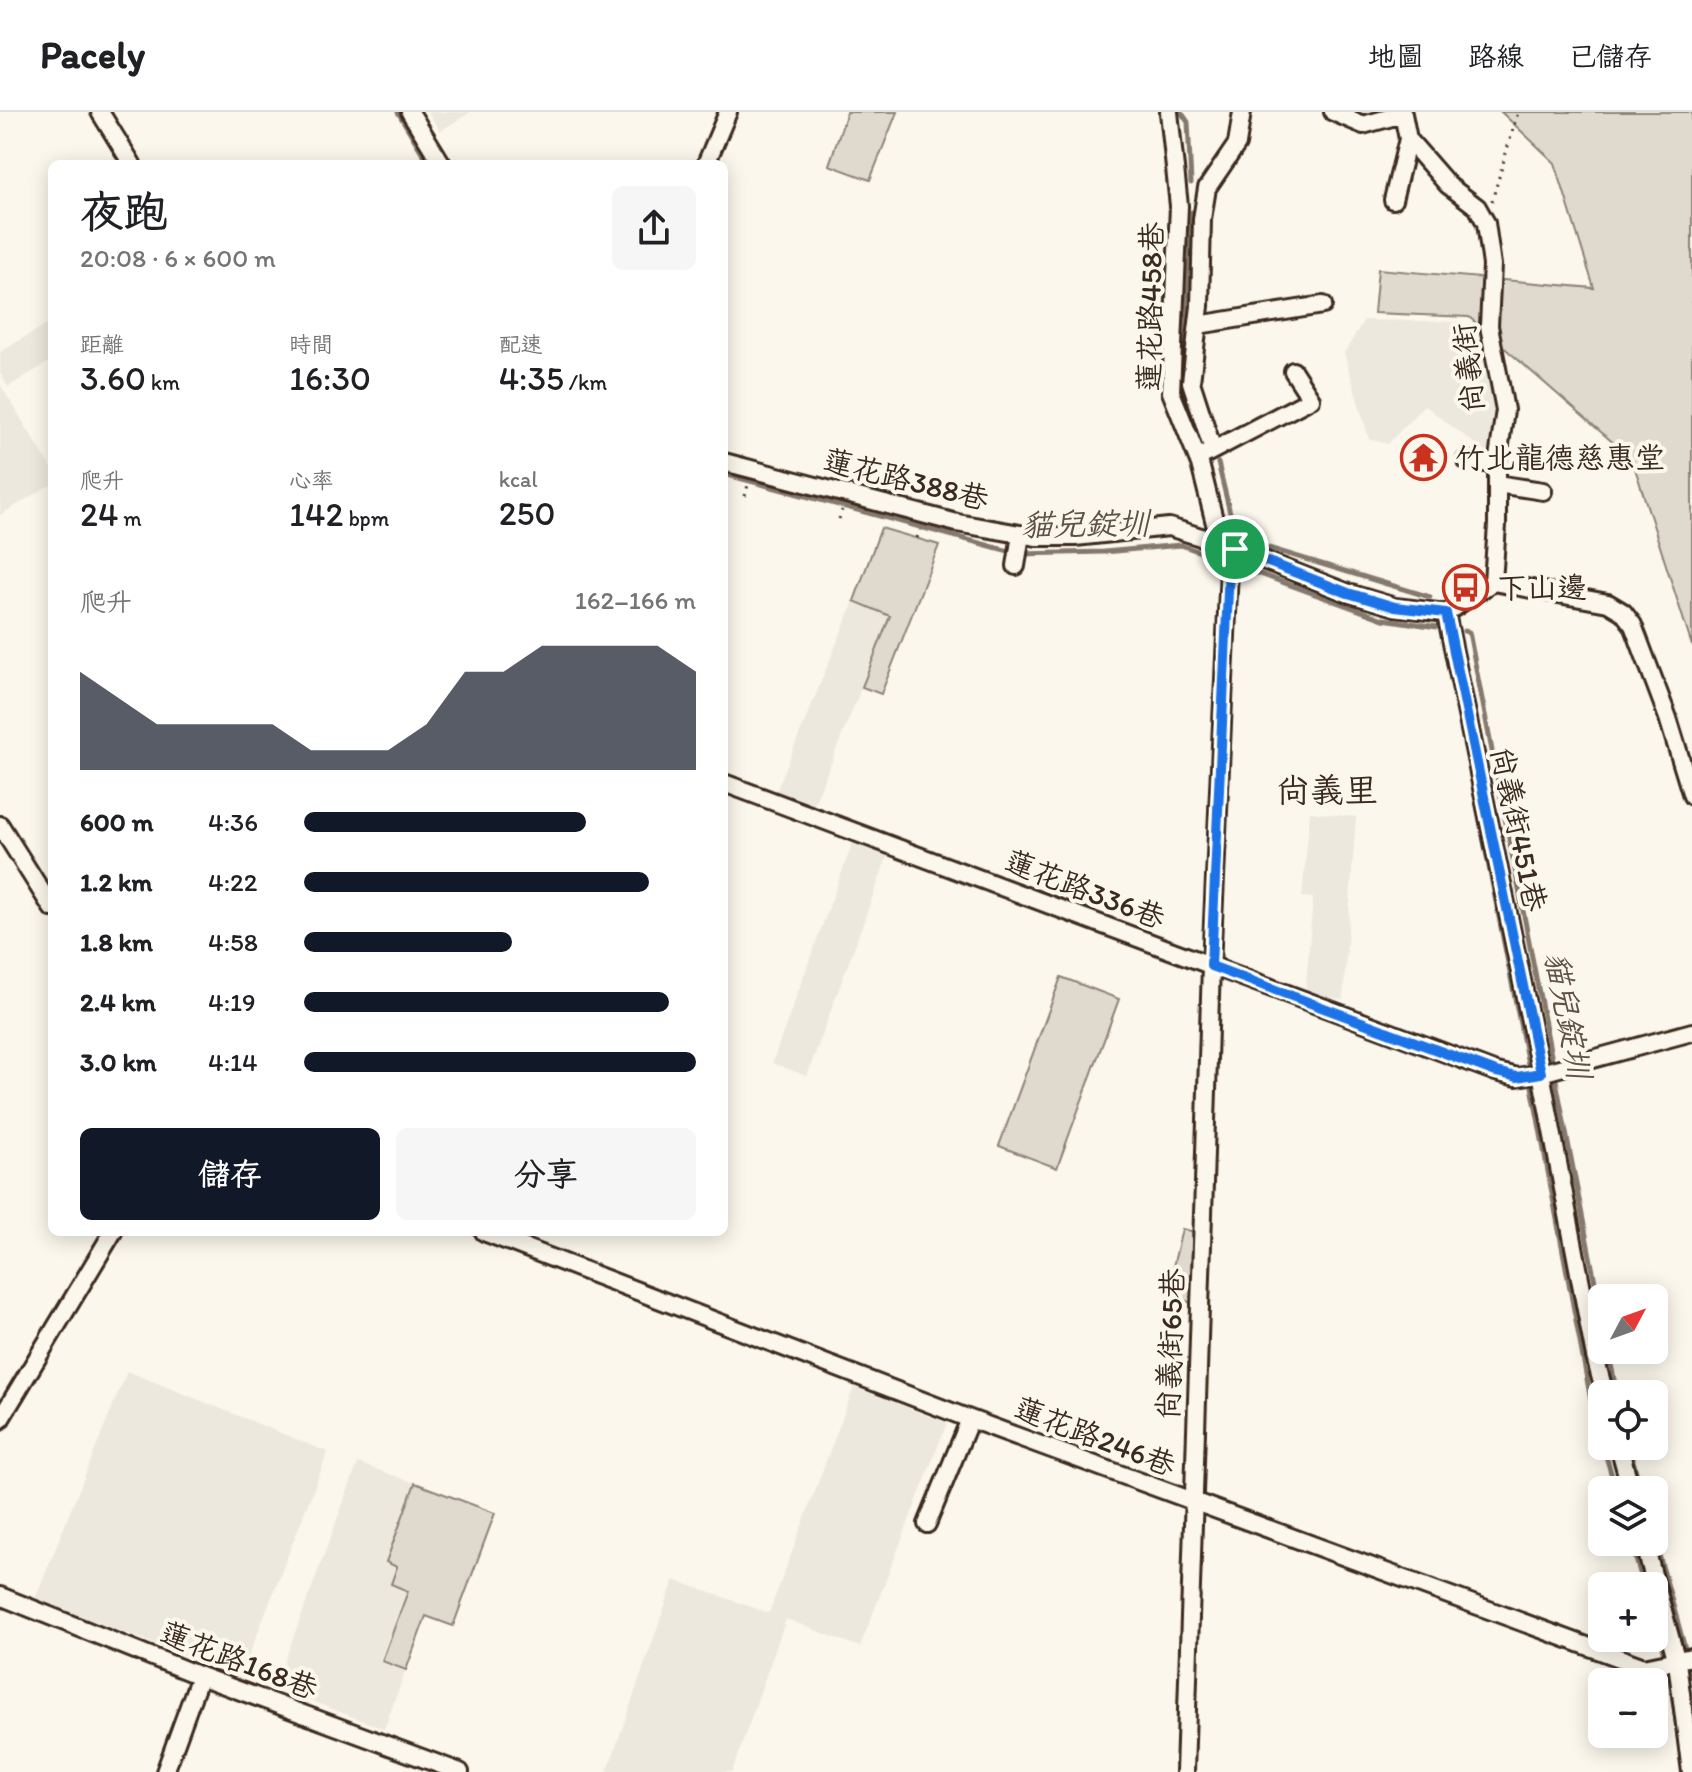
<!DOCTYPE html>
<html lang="zh-TW">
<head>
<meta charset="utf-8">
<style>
  :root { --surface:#fff; --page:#f6f6f6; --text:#202124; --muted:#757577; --line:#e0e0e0; --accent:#111827 }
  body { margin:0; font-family:Itim,"LXGW WenKai TC",sans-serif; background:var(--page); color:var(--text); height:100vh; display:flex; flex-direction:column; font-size:30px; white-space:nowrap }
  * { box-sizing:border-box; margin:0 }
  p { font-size:26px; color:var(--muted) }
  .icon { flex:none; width:44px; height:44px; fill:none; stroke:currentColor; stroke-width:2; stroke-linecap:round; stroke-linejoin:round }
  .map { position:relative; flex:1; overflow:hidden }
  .drawer { position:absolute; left:48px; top:48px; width:680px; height:1076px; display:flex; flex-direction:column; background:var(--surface); border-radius:12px; box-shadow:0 4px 20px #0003 }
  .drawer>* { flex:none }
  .needle { width:52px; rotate:49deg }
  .fabs { position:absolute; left:1588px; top:1172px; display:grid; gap:16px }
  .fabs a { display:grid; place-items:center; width:80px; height:80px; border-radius:12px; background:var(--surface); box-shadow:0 4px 20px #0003; font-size:40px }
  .pin { position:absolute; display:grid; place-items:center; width:68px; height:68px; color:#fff; margin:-34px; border:4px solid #fff; border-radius:50%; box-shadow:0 2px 8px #0007 }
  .round { display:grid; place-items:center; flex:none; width:84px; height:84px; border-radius:12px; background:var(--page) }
  .overview { display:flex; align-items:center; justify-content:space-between; height:136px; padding:0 32px }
  h1 { font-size:44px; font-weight:600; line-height:60px }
  .metrics { display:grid; grid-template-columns:repeat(3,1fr); gap:12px; height:136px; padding:8px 32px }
  .metrics div { display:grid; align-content:center }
  .metrics b { font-size:34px; font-weight:600 }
  .metrics small { font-size:22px; font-weight:400 }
  .metrics p { font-size:22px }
  .chart { height:224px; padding:16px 32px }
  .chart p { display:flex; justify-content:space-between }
  .chart svg { width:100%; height:144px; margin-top:8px; fill:var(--accent); opacity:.7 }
  .cta { display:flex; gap:16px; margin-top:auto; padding:16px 32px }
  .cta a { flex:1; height:92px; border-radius:12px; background:var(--accent); color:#fff; font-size:32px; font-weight:600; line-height:92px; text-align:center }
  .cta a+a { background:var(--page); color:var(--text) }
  ul { padding:0 32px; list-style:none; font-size:26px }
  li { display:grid; grid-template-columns:128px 96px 1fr; align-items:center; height:60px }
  li i { height:20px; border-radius:10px; background:var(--accent) }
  header { display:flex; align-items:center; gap:48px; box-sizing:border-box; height:112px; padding:0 40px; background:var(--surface); border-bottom:2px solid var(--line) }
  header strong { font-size:38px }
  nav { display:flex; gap:44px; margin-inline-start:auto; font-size:28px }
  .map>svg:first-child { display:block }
</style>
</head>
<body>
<header>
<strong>Pacely</strong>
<nav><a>地圖</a><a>路線</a><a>已儲存</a></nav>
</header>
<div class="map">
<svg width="1692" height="1660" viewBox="0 0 1692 1660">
  <rect width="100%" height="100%" fill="#fbf7ec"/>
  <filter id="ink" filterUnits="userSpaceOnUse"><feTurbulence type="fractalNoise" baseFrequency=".0125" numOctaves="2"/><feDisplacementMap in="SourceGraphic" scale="16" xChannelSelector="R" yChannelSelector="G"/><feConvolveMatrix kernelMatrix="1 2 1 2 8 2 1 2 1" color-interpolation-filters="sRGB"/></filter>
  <g filter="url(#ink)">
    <path fill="#ede8dd" d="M428 0H471L440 19Z
      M1364 208 1463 210 1480 232 1497 295 1487 341 1424 293 1388 332 1369 327 1344 241Z
      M52 209V248L8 275 0 261V240Z
      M0 272 52 357V372L0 403Z
      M854 489 891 503 813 695 776 680Z
      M1310 700 1356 705 1343 887 1305 883 1313 786 1302 785Z
      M854 727 889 740 807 964 772 951Z
      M127 1259 328 1340 241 1564 35 1487Z
      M854 1275 947 1311 860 1535 786 1507 732 1660H607L674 1468 769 1501Z
      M358 1351 415 1371 386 1450 397 1454 408 1479 383 1549 406 1558 384 1617 275 1575Z"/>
    <path fill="#dfd9ce" stroke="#8d8276" stroke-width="2" d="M847 0H897L870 68 829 53Z
      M1501 0H1692V534L1632 347 1469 205 1374 201 1378 157 1594 176 1555 51Z
      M881 416 939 433 881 582 862 575 890 504 854 489Z
      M1061 865 1119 887 1057 1056 999 1034Z
      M1182 1117 1199 1121 1197 1194 1167 1180Z
      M415 1371 495 1401 453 1514 426 1504 406 1558 382 1549 408 1479 391 1472 397 1455 386 1450Z"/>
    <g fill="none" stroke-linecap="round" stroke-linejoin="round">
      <path stroke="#85796d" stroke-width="5" d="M398 0 429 52
        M1181 0 1188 10 1191 71
        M1185 255 1192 100
        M1184 269 1189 290
        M1218 351 1232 409 1252 431 1430 485
        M724 362 1020 442 1104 440 1181 433 1383 507 1444 516
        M1464 519 1469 520 1602 1206
        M1464 628 1529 957
        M1531 969 1593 1299 1602 1329
        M1608 1238 1617 1282
        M1603 1334 1616 1378
        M1629 1334 1641 1378
        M1654 1425 1692 1562
        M1631 1430 1644 1474
        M1654 1509 1665 1545
        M1669 1560 1682 1651"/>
      <defs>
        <path id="minor" d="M100 0 132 52
          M410 0 442 52
          M1169 0 1179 94 1171 280 1200 352 1220 431
          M1333 0 1363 13 1403 2 1408 27 1448 73 1477 95 1486 111 1492 153 1489 214 1505 298 1497 353V413L1493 470
          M706 52 728 0
          M1393 88 1408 27
          M1198 213 1323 193
          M1213 338 1191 270 1200 194 1202 107 1207 76 1237 32 1242 0
          M1204 343 1311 287 1293 259
          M1466 348 1497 353
          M724 350 957 411 1037 425H1075L1169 415 1220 431 1348 481 1395 495 1446 501
          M1497 372 1543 379
          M1016 454 1021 422
          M1493 470 1608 491 1623 500 1633 513 1668 606 1692 684
          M1446 501 1541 961 1595 1245 1605 1282
          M1446 501 1493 470
          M724 671 1496 960 1517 965 1541 961 1692 920
          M0 713 52 796
          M484 1120 970 1307 1644 1555 1692 1545
          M0 1308 113 1120
          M1619 1334 1631 1378
          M927 1412 970 1307
          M1644 1430 1677 1550 1691 1660
          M0 1484 200 1564 460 1660
          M165 1660 200 1564
          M1185 1660 1211 854 1229 457 1235 437"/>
      </defs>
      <use href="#minor" stroke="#3b2a1e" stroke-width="22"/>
      <path stroke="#3b2a1e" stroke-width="3" stroke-dasharray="2 6" stroke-linecap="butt" d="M1492 89 1518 0
        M745 384 748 373
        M839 407 842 398
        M917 426 920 418"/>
      <use href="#minor" stroke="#fbf7ec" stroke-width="16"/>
    </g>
  </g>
  <g fill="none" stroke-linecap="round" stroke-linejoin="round" filter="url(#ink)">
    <defs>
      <path id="route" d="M1235 437 1348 481 1395 495 1446 501 1541 961 1517 965 1496 960 1211 854 1229 457Z"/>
    </defs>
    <use href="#route" stroke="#fff" stroke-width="16"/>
    <use href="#route" stroke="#1a73e8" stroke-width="10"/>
  </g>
  <defs>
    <symbol id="temple-ring" viewBox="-11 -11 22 22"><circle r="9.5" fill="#fbf7ec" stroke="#c8321e" stroke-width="1.5"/><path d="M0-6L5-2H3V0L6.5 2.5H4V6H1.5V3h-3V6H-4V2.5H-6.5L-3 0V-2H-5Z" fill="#c8321e"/></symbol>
    <symbol id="bus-ring" viewBox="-11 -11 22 22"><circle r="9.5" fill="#fbf7ec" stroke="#c8321e" stroke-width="1.5"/><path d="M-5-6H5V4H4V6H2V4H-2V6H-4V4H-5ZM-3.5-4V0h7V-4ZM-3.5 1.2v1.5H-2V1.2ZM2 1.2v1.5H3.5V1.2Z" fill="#c8321e"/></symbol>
  </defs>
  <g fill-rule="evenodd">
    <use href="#temple-ring" x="1398" y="320" width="51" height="51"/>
    <use href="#bus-ring" x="1440" y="450" width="51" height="51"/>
  </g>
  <g text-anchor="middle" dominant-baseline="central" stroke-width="8" stroke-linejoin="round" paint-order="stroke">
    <g font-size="30" fill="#3b2a1e" stroke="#fbf7ec">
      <text transform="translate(1150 195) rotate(-89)">蓮花路458巷</text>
      <text transform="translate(1468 256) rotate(-96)">尚義街</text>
      <text transform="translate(906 367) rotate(14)">蓮花路388巷</text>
      <text transform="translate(1519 717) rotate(78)">尚義街451巷</text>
      <text transform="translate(1085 777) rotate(21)">蓮花路336巷</text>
      <text transform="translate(1170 1232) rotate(-88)">尚義街65巷</text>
      <text transform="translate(1095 1324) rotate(21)">蓮花路246巷</text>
      <text transform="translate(239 1548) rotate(21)">蓮花路168巷</text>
    </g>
    <g font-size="30" fill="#3b2a1e" stroke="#fbf7ec" text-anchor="start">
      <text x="1455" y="345">竹北龍德慈惠堂</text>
      <text x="1497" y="475">下山邊</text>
    </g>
    <g font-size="32" font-style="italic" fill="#605246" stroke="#fbf7ec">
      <text transform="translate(1085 412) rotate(-1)">貓兒錠圳</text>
      <text transform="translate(1568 903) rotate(79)">貓兒錠圳</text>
    </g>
    <g font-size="34" fill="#3b2a1e" stroke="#fbf7ec">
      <text x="1327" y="678">尚義里</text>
    </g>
  </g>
</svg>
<div class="fabs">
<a><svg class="needle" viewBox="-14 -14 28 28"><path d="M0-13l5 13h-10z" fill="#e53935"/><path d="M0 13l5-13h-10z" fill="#757577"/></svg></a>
<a><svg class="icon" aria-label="locate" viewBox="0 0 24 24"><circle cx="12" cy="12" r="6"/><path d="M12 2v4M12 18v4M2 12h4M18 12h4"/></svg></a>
<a><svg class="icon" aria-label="layers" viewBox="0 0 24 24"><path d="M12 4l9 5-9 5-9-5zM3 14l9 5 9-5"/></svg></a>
<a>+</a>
<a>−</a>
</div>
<div class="pin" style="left:1235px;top:437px;background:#1e9e55"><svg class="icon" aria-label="arrive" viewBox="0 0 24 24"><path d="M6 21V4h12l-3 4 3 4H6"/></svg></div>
<section class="drawer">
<div class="overview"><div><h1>夜跑</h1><p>20:08 · 6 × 600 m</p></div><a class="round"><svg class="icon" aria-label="share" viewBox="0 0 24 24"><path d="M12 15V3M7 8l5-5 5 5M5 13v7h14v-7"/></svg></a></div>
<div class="metrics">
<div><p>距離</p><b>3.60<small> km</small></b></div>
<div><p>時間</p><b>16:30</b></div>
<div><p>配速</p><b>4:35<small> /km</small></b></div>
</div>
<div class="metrics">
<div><p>爬升</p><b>24<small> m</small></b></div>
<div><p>心率</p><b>142<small> bpm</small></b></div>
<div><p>kcal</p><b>250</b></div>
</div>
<div class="chart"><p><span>爬升</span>162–166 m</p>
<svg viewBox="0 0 160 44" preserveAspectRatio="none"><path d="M0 44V14L10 22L20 30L30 30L40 30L50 30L60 38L70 38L80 38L90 30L100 14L110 14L120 6L130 6L140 6L150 6L160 14V44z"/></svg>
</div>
<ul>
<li><b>600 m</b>4:36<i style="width:72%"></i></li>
<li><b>1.2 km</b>4:22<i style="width:88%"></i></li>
<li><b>1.8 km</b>4:58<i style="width:53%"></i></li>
<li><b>2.4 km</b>4:19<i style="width:93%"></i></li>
<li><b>3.0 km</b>4:14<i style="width:100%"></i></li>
</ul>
<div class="cta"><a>儲存</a><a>分享</a></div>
</section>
</div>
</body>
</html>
